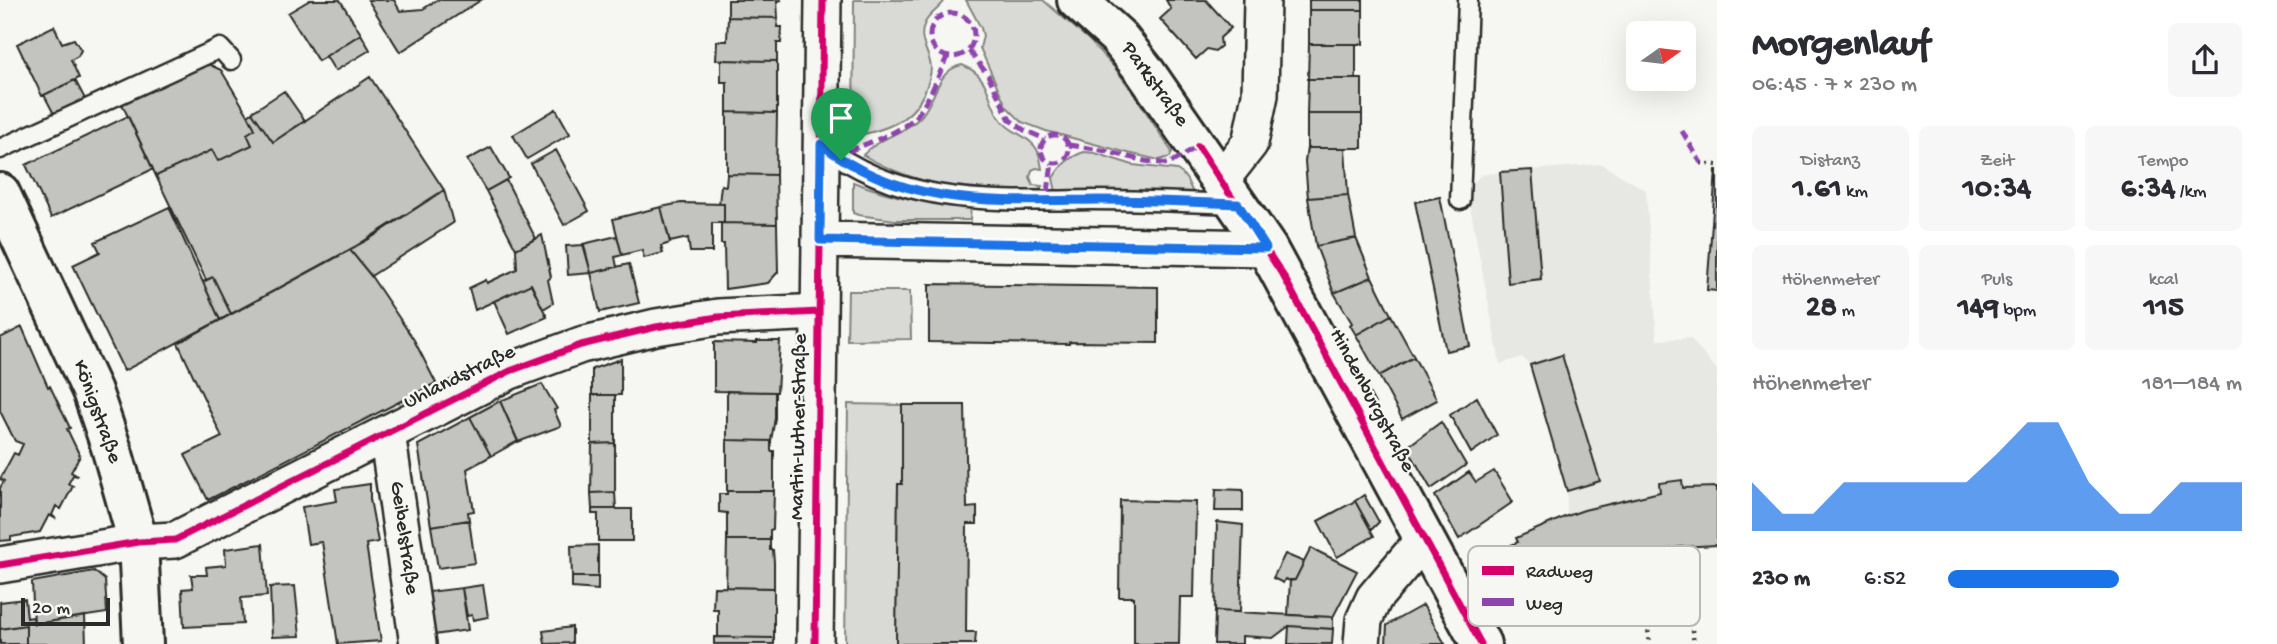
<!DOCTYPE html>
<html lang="de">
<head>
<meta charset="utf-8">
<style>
  :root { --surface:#fff; --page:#f7f7f7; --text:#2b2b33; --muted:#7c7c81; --accent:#1a73e8 }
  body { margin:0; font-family:"Gochi Hand",sans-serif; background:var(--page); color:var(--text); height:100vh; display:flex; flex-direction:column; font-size:26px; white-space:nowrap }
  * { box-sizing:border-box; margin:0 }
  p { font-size:23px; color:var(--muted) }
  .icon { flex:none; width:38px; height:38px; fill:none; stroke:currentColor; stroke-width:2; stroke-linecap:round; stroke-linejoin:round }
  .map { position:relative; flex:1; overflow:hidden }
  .side { display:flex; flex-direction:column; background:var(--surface); width:560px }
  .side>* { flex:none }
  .needle { width:46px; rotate:76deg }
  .buttons { position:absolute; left:1626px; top:21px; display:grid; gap:14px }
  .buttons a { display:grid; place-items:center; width:70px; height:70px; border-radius:10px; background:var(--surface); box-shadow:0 7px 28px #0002; font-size:35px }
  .scale { position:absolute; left:21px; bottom:18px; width:89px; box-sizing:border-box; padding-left:7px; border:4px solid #2b2b2b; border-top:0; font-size:19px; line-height:24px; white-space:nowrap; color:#2b2b2b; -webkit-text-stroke:5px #f6f6f2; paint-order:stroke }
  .pin { position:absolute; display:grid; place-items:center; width:60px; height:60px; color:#fff; margin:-72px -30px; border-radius:50% 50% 50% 0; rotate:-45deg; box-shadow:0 0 7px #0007 }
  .pin .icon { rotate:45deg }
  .round { display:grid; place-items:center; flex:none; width:74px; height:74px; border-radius:10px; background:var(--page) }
  .summary { display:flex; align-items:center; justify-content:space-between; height:119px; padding:0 35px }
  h1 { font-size:38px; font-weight:700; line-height:52px }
  .figures { display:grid; grid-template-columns:repeat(3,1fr); gap:10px; height:119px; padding:7px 35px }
  .figures div { display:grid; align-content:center; border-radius:10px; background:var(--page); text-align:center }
  .figures b { font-size:30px; font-weight:700 }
  .figures small { font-size:19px; font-weight:400 }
  .figures p { font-size:19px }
  .chart { height:196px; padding:14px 35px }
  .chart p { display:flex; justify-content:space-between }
  .chart svg { width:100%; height:126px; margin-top:7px; fill:var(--accent); opacity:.7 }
  ul { padding:0 35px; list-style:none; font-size:23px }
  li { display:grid; grid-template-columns:112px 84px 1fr; align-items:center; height:52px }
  li i { height:18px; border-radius:9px; background:var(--accent) }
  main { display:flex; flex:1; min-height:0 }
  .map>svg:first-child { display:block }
</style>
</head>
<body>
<main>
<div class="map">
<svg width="1717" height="644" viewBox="0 0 1717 644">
  <rect width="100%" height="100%" fill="#f6f6f2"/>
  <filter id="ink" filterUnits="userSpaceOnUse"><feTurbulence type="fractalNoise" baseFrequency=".0143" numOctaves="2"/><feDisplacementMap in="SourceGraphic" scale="14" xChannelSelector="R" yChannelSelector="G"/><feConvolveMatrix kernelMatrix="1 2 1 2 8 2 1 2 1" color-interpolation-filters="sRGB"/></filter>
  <g filter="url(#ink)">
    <path fill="#e7e7e3" d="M1601 164 1646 190 1657 340 1690 338 1717 370V487L1683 488 1682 480 1660 483V492L1584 510 1567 516V491L1600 480 1563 356 1530 365 1522 357 1500 364 1469 201 1471 187 1480 175 1500 172 1508 282 1541 279 1532 170Z"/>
    <path fill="#d9d9d5" stroke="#828280" stroke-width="2" d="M854 0H945C939 10 928 14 924 25 918 41 929 51 931 67 931 76 928 84 924 93 911 122 883 131 853 136Z
      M966 0H1043L1089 40 1114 67 1133 92 1172 152 1170 157 1159 160 1128 153 1046 131 1022 122 1006 106 980 48 983 36 981 28Z
      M962 65C993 77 985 100 1002 121 1011 133 1028 135 1036 148 1040 154 1041 163 1042 169L1036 168 1032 170 1030 177 1033 185 1042 186 1038 193C972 191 922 189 863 155 880 136 906 134 922 115 937 97 937 70 962 65Z
      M1084 152 1095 153 1133 165 1177 170C1186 175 1188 182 1192 191L1191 194 1056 192 1053 178C1061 165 1069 157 1084 152Z
      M853 182C892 197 929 205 971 206L970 220H895L858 215 853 213Z
      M848 291H910L911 339 847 340Z
      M848 404 902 405V484L898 485 896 644H845Z"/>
    <path fill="#c3c3c0" stroke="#2b2b2b" stroke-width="2" d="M310 0H340L361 34 318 61 288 13Z
      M368 0H394L400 11 423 9 437 0H481L400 52Z
      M728 0H782L777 1 778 18 728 17Z
      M1166 0H1206L1231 28 1220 38 1221 46 1215 51 1207 49 1196 59 1160 19 1171 9Z
      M1309 0H1363V10H1309Z
      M1309 10H1363V44H1309Z
      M728 17 778 18 777 27H782L781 43H777V61L716 60 717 41H727Z
      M54 26 62 43 74 39 81 50 78 56 71 60 79 78 42 96 17 44Z
      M361 34 370 50 335 71 326 56Z
      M1309 44H1356V79H1308Z
      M721 60 777 61V113L727 112V82H721Z
      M208 64 221 70 248 115 255 129 247 134 252 145 218 161 212 150 156 176 122 104Z
      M370 77 444 190 371 238 231 314 213 277 206 280 156 176 212 150 218 161 252 145 247 134 255 129 248 115 252 112 273 142Z
      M1308 79H1362V114H1307Z
      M75 80 85 99 54 114 44 95Z
      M284 91 305 121 273 142 252 112Z
      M556 109 570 134 527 159 513 135Z
      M727 112 777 113 776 175 727 174Z
      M1307 114H1362V148H1307Z
      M128 116 153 169 51 218 26 165Z
      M491 147 509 178 486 191 467 160Z
      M1307 148H1345L1348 195 1308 198 1305 161Z
      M556 150 589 211 564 225 531 164Z
      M1532 170 1541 279 1508 283 1500 172Z
      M1716 170H1717V291L1707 290Z
      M727 174 776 175 777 224 724 223V204H719L721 185 726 186Z
      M506 180 536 239 516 249 486 191Z
      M444 190 453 223 371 276 350 250Z
      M1348 195 1356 238 1316 246 1308 198Z
      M1440 197 1470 346 1446 351 1415 202Z
      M681 203 724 204V223H712V252H690L688 238 670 242 661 207Z
      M169 207 220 320 124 371 73 265 100 252 95 242Z
      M661 207 670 243 661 246 663 253 644 258 642 250 622 255 613 219Z
      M721 223 777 224 778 272 768 283 725 289 724 244H721Z
      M542 235 551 277 548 280 553 303 543 309 531 284 475 310 469 288 486 280 487 283 517 269 516 249Z
      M617 236 622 255 615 257 617 267 591 273 583 244Z
      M1356 238 1372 277 1334 293 1316 246Z
      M584 245 591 273 568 275 566 246Z
      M350 250 371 276 414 340 436 383 208 500 185 455 222 437 178 343Z
      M629 264 639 303 600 312 591 273Z
      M213 277 231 314 220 320 203 282Z
      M1372 277 1391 315 1356 335 1350 325 1352 323 1334 293Z
      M531 284 547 317 509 334 494 301Z
      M929 284 1158 287V343L1069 342V344L929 342Z
      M1391 315 1414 357 1379 376 1356 335Z
      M22 327 48 387 50 386 70 428 67 429 80 456 71 472 78 476 73 475 68 484 73 486 61 509 56 506 52 515 56 519 49 515 40 532 11 537V540L0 541V488L4 481 0 479 14 453 18 455 23 444 15 441 0 411V338Z
      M757 341H780L777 392 714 391V342L757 343Z
      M1562 355 1600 481 1567 491 1530 365Z
      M1414 357 1437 400 1402 419 1379 376Z
      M621 359V395H592V369Z
      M542 384 557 409 554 410 561 426 518 442 500 401Z
      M727 391 775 392V418L771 441 727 440Z
      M592 395H615V443L592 444Z
      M1477 397 1497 435 1471 453 1450 415Z
      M500 401 518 441 491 456 470 417Z
      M902 405H965L967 508 977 507V524H967L966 632H976L975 644H896L898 484H902Z
      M470 417 491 456 467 469 474 511 468 512 469 520 431 526 418 445Z
      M1441 422 1466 465 1431 489 1407 447Z
      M727 440 771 441V451H774V491H727Z
      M615 443V492L591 493 592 444Z
      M1494 471 1513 502 1459 539 1435 496 1469 472 1476 482Z
      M1682 480 1683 488 1717 487V545L1680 547 1637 555 1614 561 1612 554 1557 573 1538 583 1537 581 1501 599 1480 559 1518 542 1516 538 1567 516 1584 510 1660 492 1659 483Z
      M370 484V499L378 542 366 544 381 641 338 644 322 542 308 544 302 507 337 501 335 489Z
      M1216 489 1243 490V511H1215Z
      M727 491H774L773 529 770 530V540H727V513L719 512V494H727Z
      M615 492 616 509H592L591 493Z
      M1364 495 1379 522 1371 530 1355 501Z
      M1120 500 1196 502 1194 597H1180L1179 644H1134V597H1119Z
      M1355 501 1374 536 1337 557 1318 521Z
      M592 509H632V541H598V514H592Z
      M469 520 475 563 438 568 431 526Z
      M1217 522 1243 525 1240 612 1215 611Z
      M727 540H770V550H773L774 562V588L726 587Z
      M263 544 267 596 241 598 243 624 184 627 182 589 193 588 191 575H207L206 567 226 565 225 549Z
      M598 545V577H572L571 546Z
      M1311 548 1357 571 1333 617 1288 615 1290 580H1295Z
      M1285 554 1304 562 1295 580 1290 581 1285 579 1283 583 1273 578Z
      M94 571 105 580 107 613 34 624 32 582Z
      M572 577H598V590L572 588Z
      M483 585 488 617 473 620 472 615 467 616 462 588Z
      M295 586 300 636 272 637 270 587Z
      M714 587 774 588V638L718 637V609H713Z
      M462 588 468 630 434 635 428 592Z
      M25 599 27 618 33 617 34 624 85 616 86 644H26V625L0 629V602Z
      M1423 605 1445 644H1386L1387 625Z
      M1215 611 1333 617V629L1289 626 1273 638 1242 636V644H1214Z
      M26 625V644H0V629Z
      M1289 626 1333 629 1332 644H1288Z
      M572 627V643L545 644 543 631Z
      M714 637 774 638V644H714Z"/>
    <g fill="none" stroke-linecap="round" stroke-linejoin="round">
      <defs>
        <path id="lane" d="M821 144C901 207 995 201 1091 200 1140 200 1187 202 1235 204
          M0 149 220 48 231 60
          M1460 200 1468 0"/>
        <path id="street" d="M1221 180 1250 143 1260 95 1262 0
          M820 240 1267 248
          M387 433 418 644
          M0 565 138 542 175 540 510 371 581 345 656 327 718 317 819 312
          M815 644 823 0
          M1362 644 1364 620 1374 598 1425 538"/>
        <path id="secondary" d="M1077 0 1118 37 1144 70 1267 248 1481 644
          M0 193 92 391 111 447 138 542 143 644"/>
      </defs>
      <use href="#lane" stroke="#2b2b2b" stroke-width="23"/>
      <use href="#street" stroke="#2b2b2b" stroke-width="40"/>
      <use href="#secondary" stroke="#2b2b2b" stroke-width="44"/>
      <path stroke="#2b2b2b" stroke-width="4.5" stroke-dasharray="2 5" stroke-linecap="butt" d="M1701 163 1717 165
        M1680 547 1694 644
        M1637 555 1650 644"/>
      <use href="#lane" stroke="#f6f6f2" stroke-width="18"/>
      <use href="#street" stroke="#f6f6f2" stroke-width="35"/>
      <use href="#secondary" stroke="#f6f6f2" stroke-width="38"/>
      <path stroke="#8e44ad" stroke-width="5" stroke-dasharray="10 5" stroke-linecap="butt" d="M930 35a22 22 0 1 1 44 0a22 22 0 1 1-44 0Z
        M969 51 988 75 1010 120 1024 130 1045 139
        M1682 131 1701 163
        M1041 149a14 14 0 1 1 28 0a14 14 0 1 1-28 0Z
        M821 144 845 153C867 142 901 134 917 115 930 99 938 76 947 57
        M1069 145 1101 150 1145 161 1169 164 1198 146
        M1048 192 1052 163"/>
      <defs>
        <path id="cycleway" d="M1198 146 1284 277 1481 644
          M0 565 138 542 175 540 510 371 581 345 656 327 718 317 819 312
          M815 644 823 0"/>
      </defs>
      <use href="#cycleway" stroke="#f6f6f2" stroke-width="11"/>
      <use href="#cycleway" stroke="#d6006c" stroke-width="7"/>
    </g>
  </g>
  <g fill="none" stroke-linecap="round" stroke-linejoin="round" filter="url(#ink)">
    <defs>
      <path id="route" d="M821 144C903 209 1000 201 1098 200 1145 200 1191 202 1238 204L1266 248 820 240Z"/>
    </defs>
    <use href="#route" stroke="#fff" stroke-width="14"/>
    <use href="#route" stroke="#1a73e8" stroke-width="9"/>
  </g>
  <g text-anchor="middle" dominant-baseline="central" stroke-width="5" stroke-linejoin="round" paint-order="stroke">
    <g font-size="21" fill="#2b2b2b" stroke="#f6f6f2">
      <text transform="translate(1154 85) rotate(54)">Parkstraße</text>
      <text transform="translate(460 378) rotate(-26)">Uhlandstraße</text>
      <text transform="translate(1371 401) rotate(62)">Hindenburgstraße</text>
      <text transform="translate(96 412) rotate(70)">Königstraße</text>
      <text transform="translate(800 427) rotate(-89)">Martin-Luther-Straße</text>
      <text transform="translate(403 538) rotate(82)">Geibelstraße</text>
    </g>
  </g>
  <rect x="1468" y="546" width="232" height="80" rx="10" fill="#f6f6f2" stroke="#b9b9b6" stroke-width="2"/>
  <rect x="1482" y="566" width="32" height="9" fill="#d6006c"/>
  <rect x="1482" y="598" width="32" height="8" fill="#8e44ad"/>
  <g font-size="19" fill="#2b2b2b">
    <text x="1526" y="577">Radweg</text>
    <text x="1526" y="609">Weg</text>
  </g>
</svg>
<div class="buttons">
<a><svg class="needle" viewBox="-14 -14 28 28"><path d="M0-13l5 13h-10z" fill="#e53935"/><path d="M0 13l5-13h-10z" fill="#7c7c81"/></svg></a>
</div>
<div class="scale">20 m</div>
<div class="pin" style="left:841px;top:160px;background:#1e9e55"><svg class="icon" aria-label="arrive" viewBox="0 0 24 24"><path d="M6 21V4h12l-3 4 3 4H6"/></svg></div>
</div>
<section class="side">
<div class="summary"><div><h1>Morgenlauf</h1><p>06:45 · 7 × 230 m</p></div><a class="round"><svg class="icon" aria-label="share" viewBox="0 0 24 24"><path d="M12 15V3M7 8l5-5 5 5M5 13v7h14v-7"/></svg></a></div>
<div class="figures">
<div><p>Distanz</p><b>1.61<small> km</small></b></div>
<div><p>Zeit</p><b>10:34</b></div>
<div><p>Tempo</p><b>6:34<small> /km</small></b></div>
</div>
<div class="figures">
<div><p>Höhenmeter</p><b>28<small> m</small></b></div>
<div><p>Puls</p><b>149<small> bpm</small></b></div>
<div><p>kcal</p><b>115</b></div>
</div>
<div class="chart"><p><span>Höhenmeter</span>181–184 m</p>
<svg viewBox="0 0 160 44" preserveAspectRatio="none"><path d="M0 44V27L10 38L20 38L30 27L40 27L50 27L60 27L70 27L80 17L90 6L100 6L110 27L120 38L130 38L140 27L150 27L160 27V44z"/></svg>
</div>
<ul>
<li><b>230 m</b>6:52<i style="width:58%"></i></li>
</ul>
</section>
</main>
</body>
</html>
